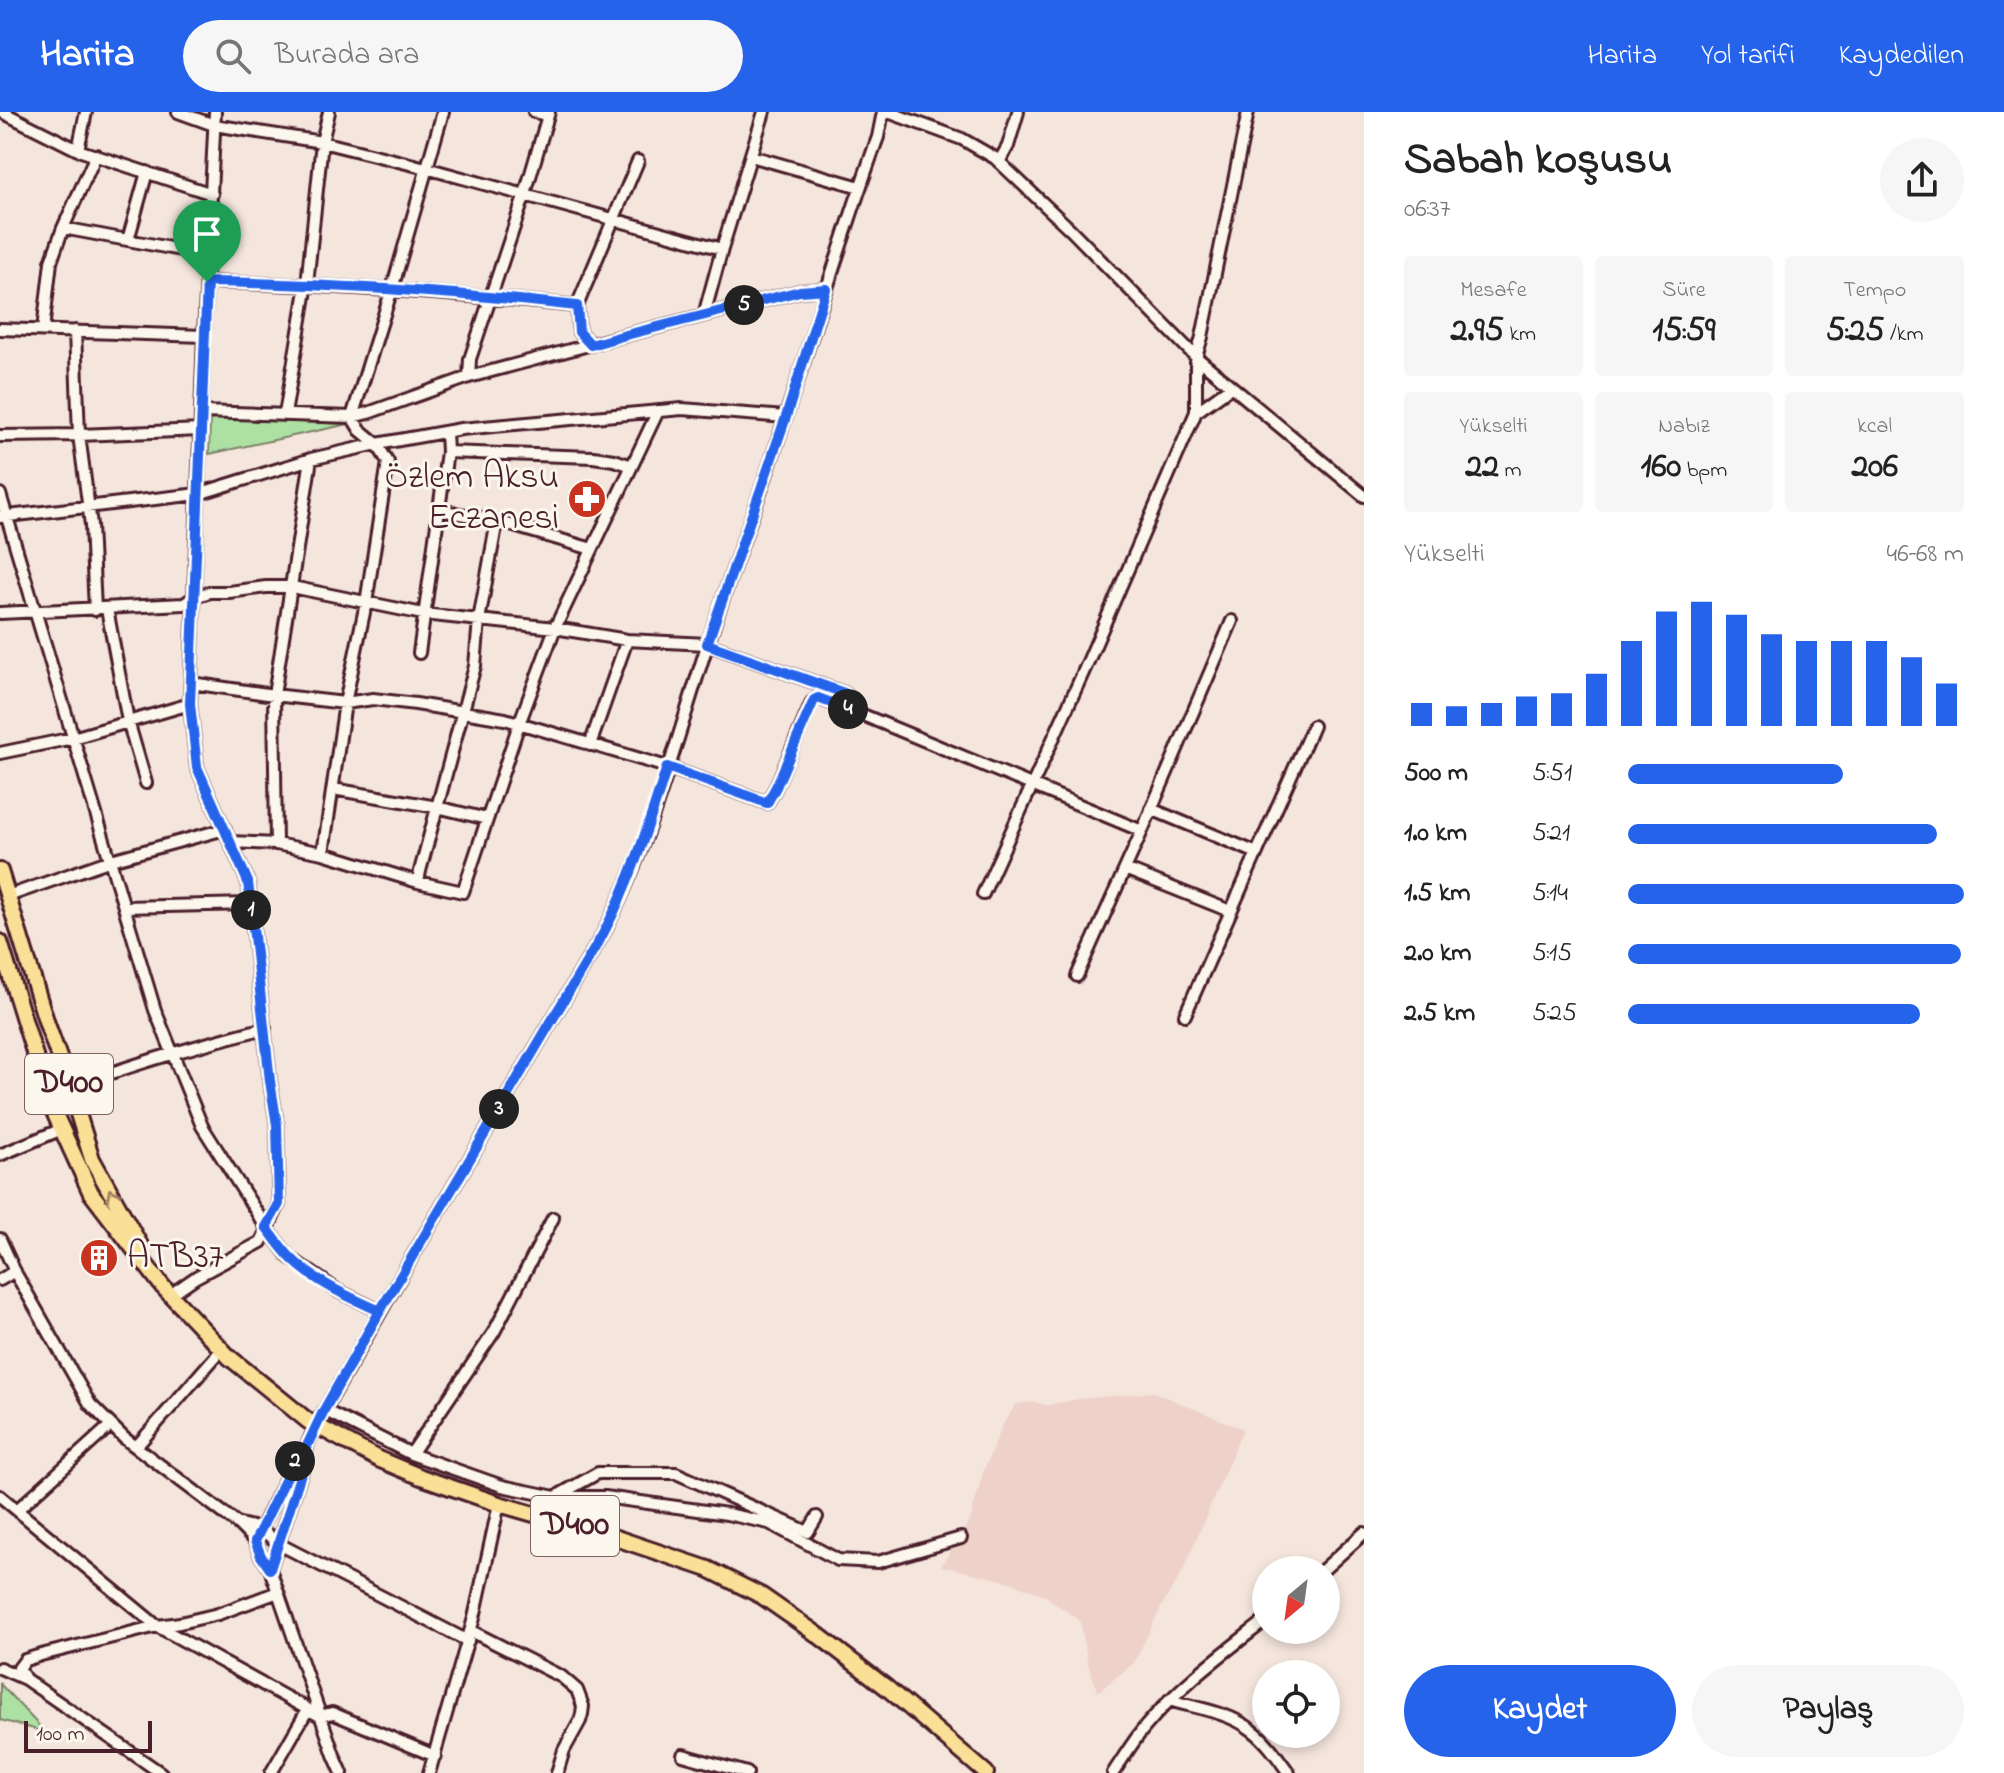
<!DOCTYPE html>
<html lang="tr">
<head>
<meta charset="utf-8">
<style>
  :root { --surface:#fff; --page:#f6f6f6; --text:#222; --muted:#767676; --accent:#2563eb }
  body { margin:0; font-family:"Indie Flower",sans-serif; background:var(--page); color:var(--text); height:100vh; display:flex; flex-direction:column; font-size:30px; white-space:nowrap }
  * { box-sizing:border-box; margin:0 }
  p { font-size:26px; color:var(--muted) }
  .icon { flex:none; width:44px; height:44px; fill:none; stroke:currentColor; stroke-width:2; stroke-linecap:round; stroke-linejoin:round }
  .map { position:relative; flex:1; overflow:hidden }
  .side { display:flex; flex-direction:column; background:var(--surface); width:640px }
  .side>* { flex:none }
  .needle { width:52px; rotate:209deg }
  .tools { position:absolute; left:1252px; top:1444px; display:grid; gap:16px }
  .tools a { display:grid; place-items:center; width:88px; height:88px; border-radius:50%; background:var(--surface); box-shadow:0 4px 12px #0003; font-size:40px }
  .scale { position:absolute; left:24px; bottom:20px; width:128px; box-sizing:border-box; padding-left:8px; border:4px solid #4a1f2b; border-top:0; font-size:22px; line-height:28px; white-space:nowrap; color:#4a1f2b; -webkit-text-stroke:6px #fbf7ec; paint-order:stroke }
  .pin { position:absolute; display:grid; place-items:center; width:68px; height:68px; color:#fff; margin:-82px -34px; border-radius:50% 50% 50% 0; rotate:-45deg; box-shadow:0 0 8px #0007 }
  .pin .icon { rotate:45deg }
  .km { position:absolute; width:40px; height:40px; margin:-20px; border-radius:50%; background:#222; color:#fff; font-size:22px; line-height:40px; text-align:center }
  .round { display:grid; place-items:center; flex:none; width:84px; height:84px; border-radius:42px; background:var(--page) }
  .headline { display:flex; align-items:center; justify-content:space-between; height:136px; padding:0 40px }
  h1 { font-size:44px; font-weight:700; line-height:60px }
  .metrics { display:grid; grid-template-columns:repeat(3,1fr); gap:12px; height:136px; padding:8px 40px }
  .metrics div { display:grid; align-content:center; border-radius:8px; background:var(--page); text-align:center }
  .metrics b { font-size:34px; font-weight:700 }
  .metrics small { font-size:22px; font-weight:400 }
  .metrics p { font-size:22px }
  .chart { height:224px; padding:16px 40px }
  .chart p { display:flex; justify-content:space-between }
  .chart svg { width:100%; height:144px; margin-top:8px; stroke:var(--accent); stroke-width:6 }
  .button { display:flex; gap:16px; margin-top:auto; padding:16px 40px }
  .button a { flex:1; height:92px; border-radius:48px; background:var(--accent); color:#fff; font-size:32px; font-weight:700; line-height:92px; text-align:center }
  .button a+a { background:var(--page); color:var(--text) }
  ul { padding:0 40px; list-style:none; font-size:26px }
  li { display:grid; grid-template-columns:128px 96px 1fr; align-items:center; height:60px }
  li i { height:20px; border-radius:10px; background:var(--accent) }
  header { display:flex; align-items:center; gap:48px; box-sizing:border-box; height:112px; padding:0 40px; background:var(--accent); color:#fff }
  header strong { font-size:38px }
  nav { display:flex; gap:44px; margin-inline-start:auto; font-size:28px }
  .search { width:560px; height:72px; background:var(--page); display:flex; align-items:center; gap:20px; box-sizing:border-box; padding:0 28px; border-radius:44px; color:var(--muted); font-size:30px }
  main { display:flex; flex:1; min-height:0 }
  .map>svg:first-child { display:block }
</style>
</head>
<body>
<header>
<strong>Harita</strong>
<div class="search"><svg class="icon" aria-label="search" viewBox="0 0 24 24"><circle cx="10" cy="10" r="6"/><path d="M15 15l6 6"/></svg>Burada ara</div>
<nav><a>Harita</a><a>Yol tarifi</a><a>Kaydedilen</a></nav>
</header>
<main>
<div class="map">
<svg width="1364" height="1661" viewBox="0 0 1364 1661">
  <rect width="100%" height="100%" fill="#f5e6dd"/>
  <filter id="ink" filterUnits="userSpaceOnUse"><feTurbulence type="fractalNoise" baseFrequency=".0125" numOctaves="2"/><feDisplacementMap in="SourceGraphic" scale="16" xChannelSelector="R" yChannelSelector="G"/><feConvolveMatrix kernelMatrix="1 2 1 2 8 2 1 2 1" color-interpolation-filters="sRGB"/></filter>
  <g filter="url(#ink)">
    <path fill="#eed2ca" d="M1154 1280 1243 1317 1183 1459 1163 1492 1134 1551 1098 1580 1088 1552 1080 1509 1042 1482 1010 1470 941 1454 970 1408 984 1357 1003 1312 1016 1292 1031 1290 1048 1293 1078 1287Z"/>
    <path fill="#ace1a3" stroke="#7b8067" stroke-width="2" d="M210 306 349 312 209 342Z
      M0 1572 45 1620 0 1608Z"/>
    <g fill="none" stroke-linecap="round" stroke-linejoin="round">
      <defs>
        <path id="minor" d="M2 0 78 38 212 82
          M178 0 214 13 322 30 426 56 722 137
          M443 0 392 177 352 305 360 318 377 332 388 350 366 491 345 591 323 741 418 770 463 780 519 612 555 516 658 299
          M534 0 548 3
          M888 0 962 27 995 46 1071 118 1196 245 1364 384
          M78 38 86 0
          M751 44 860 75
          M999 50 1008 34 1018 0
          M63 116 208 143
          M128 128 147 60
          M207 170C331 173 454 181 577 194
          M704 203 722 137 764 0
          M0 217 204 224
          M43 218 51 150 63 116 96 43
          M75 219 79 323 91 413 95 498
          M591 233 579 220 577 194 638 49
          M469 265 470 247 525 82 549 0
          M201 300 352 305 368 301 469 265 622 224 800 179 826 177
          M1196 300 1231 275
          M285 302 307 172 322 30 329 0
          M0 324 79 323 201 318
          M447 340 593 345 614 348 632 354
          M0 382 155 898 202 1014 266 1115 289 1145 338 1179 380 1199
          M440 398 497 409
          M0 405 198 382 311 347 377 332 461 317 682 297 786 305
          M107 497 128 609 146 671
          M0 501 184 492 194 485 210 480H229L266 475H292L423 502 555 516 627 528 707 532 844 581 854 589 858 601
          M419 541 447 340 446 320
          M191 571 274 583 345 591 373 587 416 592 505 607 667 655 767 691 776 675 812 590 818 586 858 601 1142 719
          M590 633 627 528
          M0 641 73 626 190 592
          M333 677 437 695 487 707
          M1151 697 1257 741
          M231 730 276 732 323 741
          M276 732 274 583 311 347
          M1125 757 1230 799
          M418 770 420 759 475 554 479 508 497 409 592 437
          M983 782 1087 552 1196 300V245L1202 225 1248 0
          M8 784 111 748 225 717
          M124 795 250 792
          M1077 864 1142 719 1232 509
          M1185 903 1313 614
          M70 976C134 951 199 933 265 916
          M0 1043 62 1017
          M553 1106 494 1220 411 1342 502 1374 555 1385H605L727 1402 769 1411 838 1448 878 1450 961 1426
          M0 1127 16 1162 90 1292 124 1326 238 1412 255 1429 261 1444 270 1457 334 1643 342 1661
          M0 1168 15 1159
          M170 1183 196 1165 261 1130 279 1092 277 1013 270 969 248 770 197 655 190 592 204 224 215 0
          M324 1298 411 1342
          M136 1335 222 1237
          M0 1384 157 1514 320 1604 332 1601 435 1644
          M557 1384 598 1361H676L808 1420 817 1405
          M17 1398 111 1313
          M240 1412 261 1417 279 1432 468 1529
          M259 1420 295 1348 306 1336
          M270 1457 304 1352 307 1334 316 1313 409 1150 603 822C650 732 675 632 706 537 731 460 760 384 785 307 816 213 844 118 878 25L883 0
          M1323 1458 1364 1421
          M471 1519 562 1565 577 1578 583 1594 582 1602 580 1609 564 1638 557 1661
          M0 1556 25 1567
          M1169 1588C1196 1596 1229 1600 1252 1618 1267 1629 1278 1646 1289 1661
          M683 1643 747 1661
          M161 1661 25 1567 19 1556 25 1548 41 1543 157 1514 180 1511 218 1502 278 1480
          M271 1661 308 1597
          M429 1661 474 1506 499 1392
          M1113 1661C1124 1645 1133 1629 1145 1615 1180 1573 1224 1541 1266 1508"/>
        <path id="highway" d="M0 759 47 912 70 976 92 1047 140 1133
          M0 830 49 989 91 1081 163 1175 229 1245 308 1309 378 1347 421 1365 499 1392 607 1423 708 1457 762 1484 818 1523 887 1576 986 1661"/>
      </defs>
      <use href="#minor" stroke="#4a1f2b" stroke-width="16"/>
      <use href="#highway" stroke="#4a1f2b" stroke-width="20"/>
      <use href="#minor" stroke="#fbf7ec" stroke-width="10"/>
      <use href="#highway" stroke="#fadf96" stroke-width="14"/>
    </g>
    <defs><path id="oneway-chevron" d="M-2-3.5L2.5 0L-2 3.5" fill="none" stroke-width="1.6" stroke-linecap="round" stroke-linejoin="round" transform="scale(2)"/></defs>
    <use stroke="#a27f60" href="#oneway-chevron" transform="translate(112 1082) rotate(-119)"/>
  </g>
  <g fill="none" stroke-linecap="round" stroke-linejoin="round" filter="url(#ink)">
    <defs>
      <path id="route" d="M207 170 190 592 197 655 248 770 270 969 277 1013 279 1092 266 1115C274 1125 282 1137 291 1146 315 1170 349 1185 380 1199L324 1298 307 1334 295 1348 255 1429 261 1444 270 1457 304 1352 307 1334 324 1298 380 1199 603 822C631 769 649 712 667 655L767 691 776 675 814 588 818 586 858 601 854 589 844 581 707 532 786 305 826 177 800 179 622 224 591 233 579 220 577 194C454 180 331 172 207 170"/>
    </defs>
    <use href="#route" stroke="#fff" stroke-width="16"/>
    <use href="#route" stroke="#2563eb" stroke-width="10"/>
  </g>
  <defs>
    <symbol id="pharmacy-disc" viewBox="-11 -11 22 22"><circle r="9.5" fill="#c8321e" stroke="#fbf7ec"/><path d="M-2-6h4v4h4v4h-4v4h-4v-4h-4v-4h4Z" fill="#fff"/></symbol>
    <symbol id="building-disc" viewBox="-11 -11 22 22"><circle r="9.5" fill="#c8321e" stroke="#fbf7ec"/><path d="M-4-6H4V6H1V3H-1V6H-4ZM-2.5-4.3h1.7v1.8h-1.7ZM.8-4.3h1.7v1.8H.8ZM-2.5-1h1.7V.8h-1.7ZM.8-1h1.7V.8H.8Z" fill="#fff"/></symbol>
  </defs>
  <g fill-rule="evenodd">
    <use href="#pharmacy-disc" x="565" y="365" width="44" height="44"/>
    <use href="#building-disc" x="77" y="1124" width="44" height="44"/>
  </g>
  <g text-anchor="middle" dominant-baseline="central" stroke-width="6" stroke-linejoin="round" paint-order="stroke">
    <g fill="#fbf7ec" stroke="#7f6065" stroke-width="2">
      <rect x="25" y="942" width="88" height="60" rx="6"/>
      <rect x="531" y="1384" width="88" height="60" rx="6"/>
    </g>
    <g font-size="34" font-weight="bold" fill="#4a1f2b">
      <text x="69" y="972">D400</text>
      <text x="575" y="1414">D400</text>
    </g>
    <g font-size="36" fill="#4a1f2b" stroke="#fbf7ec" text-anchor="end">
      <text x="559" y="366">Özlem Aksu<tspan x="559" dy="41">Eczanesi</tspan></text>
      <text x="127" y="1146" text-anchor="start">ATB37</text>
    </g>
  </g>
</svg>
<div class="tools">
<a><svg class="needle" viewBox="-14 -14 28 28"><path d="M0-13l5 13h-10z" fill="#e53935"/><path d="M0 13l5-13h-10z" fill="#767676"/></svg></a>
<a><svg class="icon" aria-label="locate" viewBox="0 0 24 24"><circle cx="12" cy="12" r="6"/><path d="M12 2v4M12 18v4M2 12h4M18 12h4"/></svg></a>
</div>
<div class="scale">100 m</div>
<div class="pin" style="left:207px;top:170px;background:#1e9e55"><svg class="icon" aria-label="arrive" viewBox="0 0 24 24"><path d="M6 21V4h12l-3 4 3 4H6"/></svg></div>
<b class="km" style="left:251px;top:798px">1</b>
<b class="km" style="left:295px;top:1349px">2</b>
<b class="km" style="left:499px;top:997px">3</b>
<b class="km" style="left:848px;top:597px">4</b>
<b class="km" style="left:744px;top:193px">5</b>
</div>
<section class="side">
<div class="headline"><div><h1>Sabah koşusu</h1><p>06:37</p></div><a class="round"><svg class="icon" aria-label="share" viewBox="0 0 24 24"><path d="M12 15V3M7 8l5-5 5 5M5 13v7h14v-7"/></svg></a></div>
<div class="metrics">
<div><p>Mesafe</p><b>2.95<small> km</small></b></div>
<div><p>Süre</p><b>15:59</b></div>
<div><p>Tempo</p><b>5:25<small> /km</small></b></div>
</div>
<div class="metrics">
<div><p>Yükselti</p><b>22<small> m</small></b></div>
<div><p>Nabız</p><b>160<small> bpm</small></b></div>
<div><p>kcal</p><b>206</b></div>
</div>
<div class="chart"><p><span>Yükselti</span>46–68 m</p>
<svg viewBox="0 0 160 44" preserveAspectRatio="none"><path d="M5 44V37M15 44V38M25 44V37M35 44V35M45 44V34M55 44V28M65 44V18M75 44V9M85 44V6M95 44V10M105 44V16M115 44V18M125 44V18M135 44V18M145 44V23M155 44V31"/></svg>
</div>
<ul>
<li><b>500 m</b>5:51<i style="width:64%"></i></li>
<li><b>1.0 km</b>5:21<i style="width:92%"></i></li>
<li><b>1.5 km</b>5:14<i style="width:100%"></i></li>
<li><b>2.0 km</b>5:15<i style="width:99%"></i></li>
<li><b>2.5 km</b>5:25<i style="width:87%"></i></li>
</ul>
<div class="button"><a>Kaydet</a><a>Paylaş</a></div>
</section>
</main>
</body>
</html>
